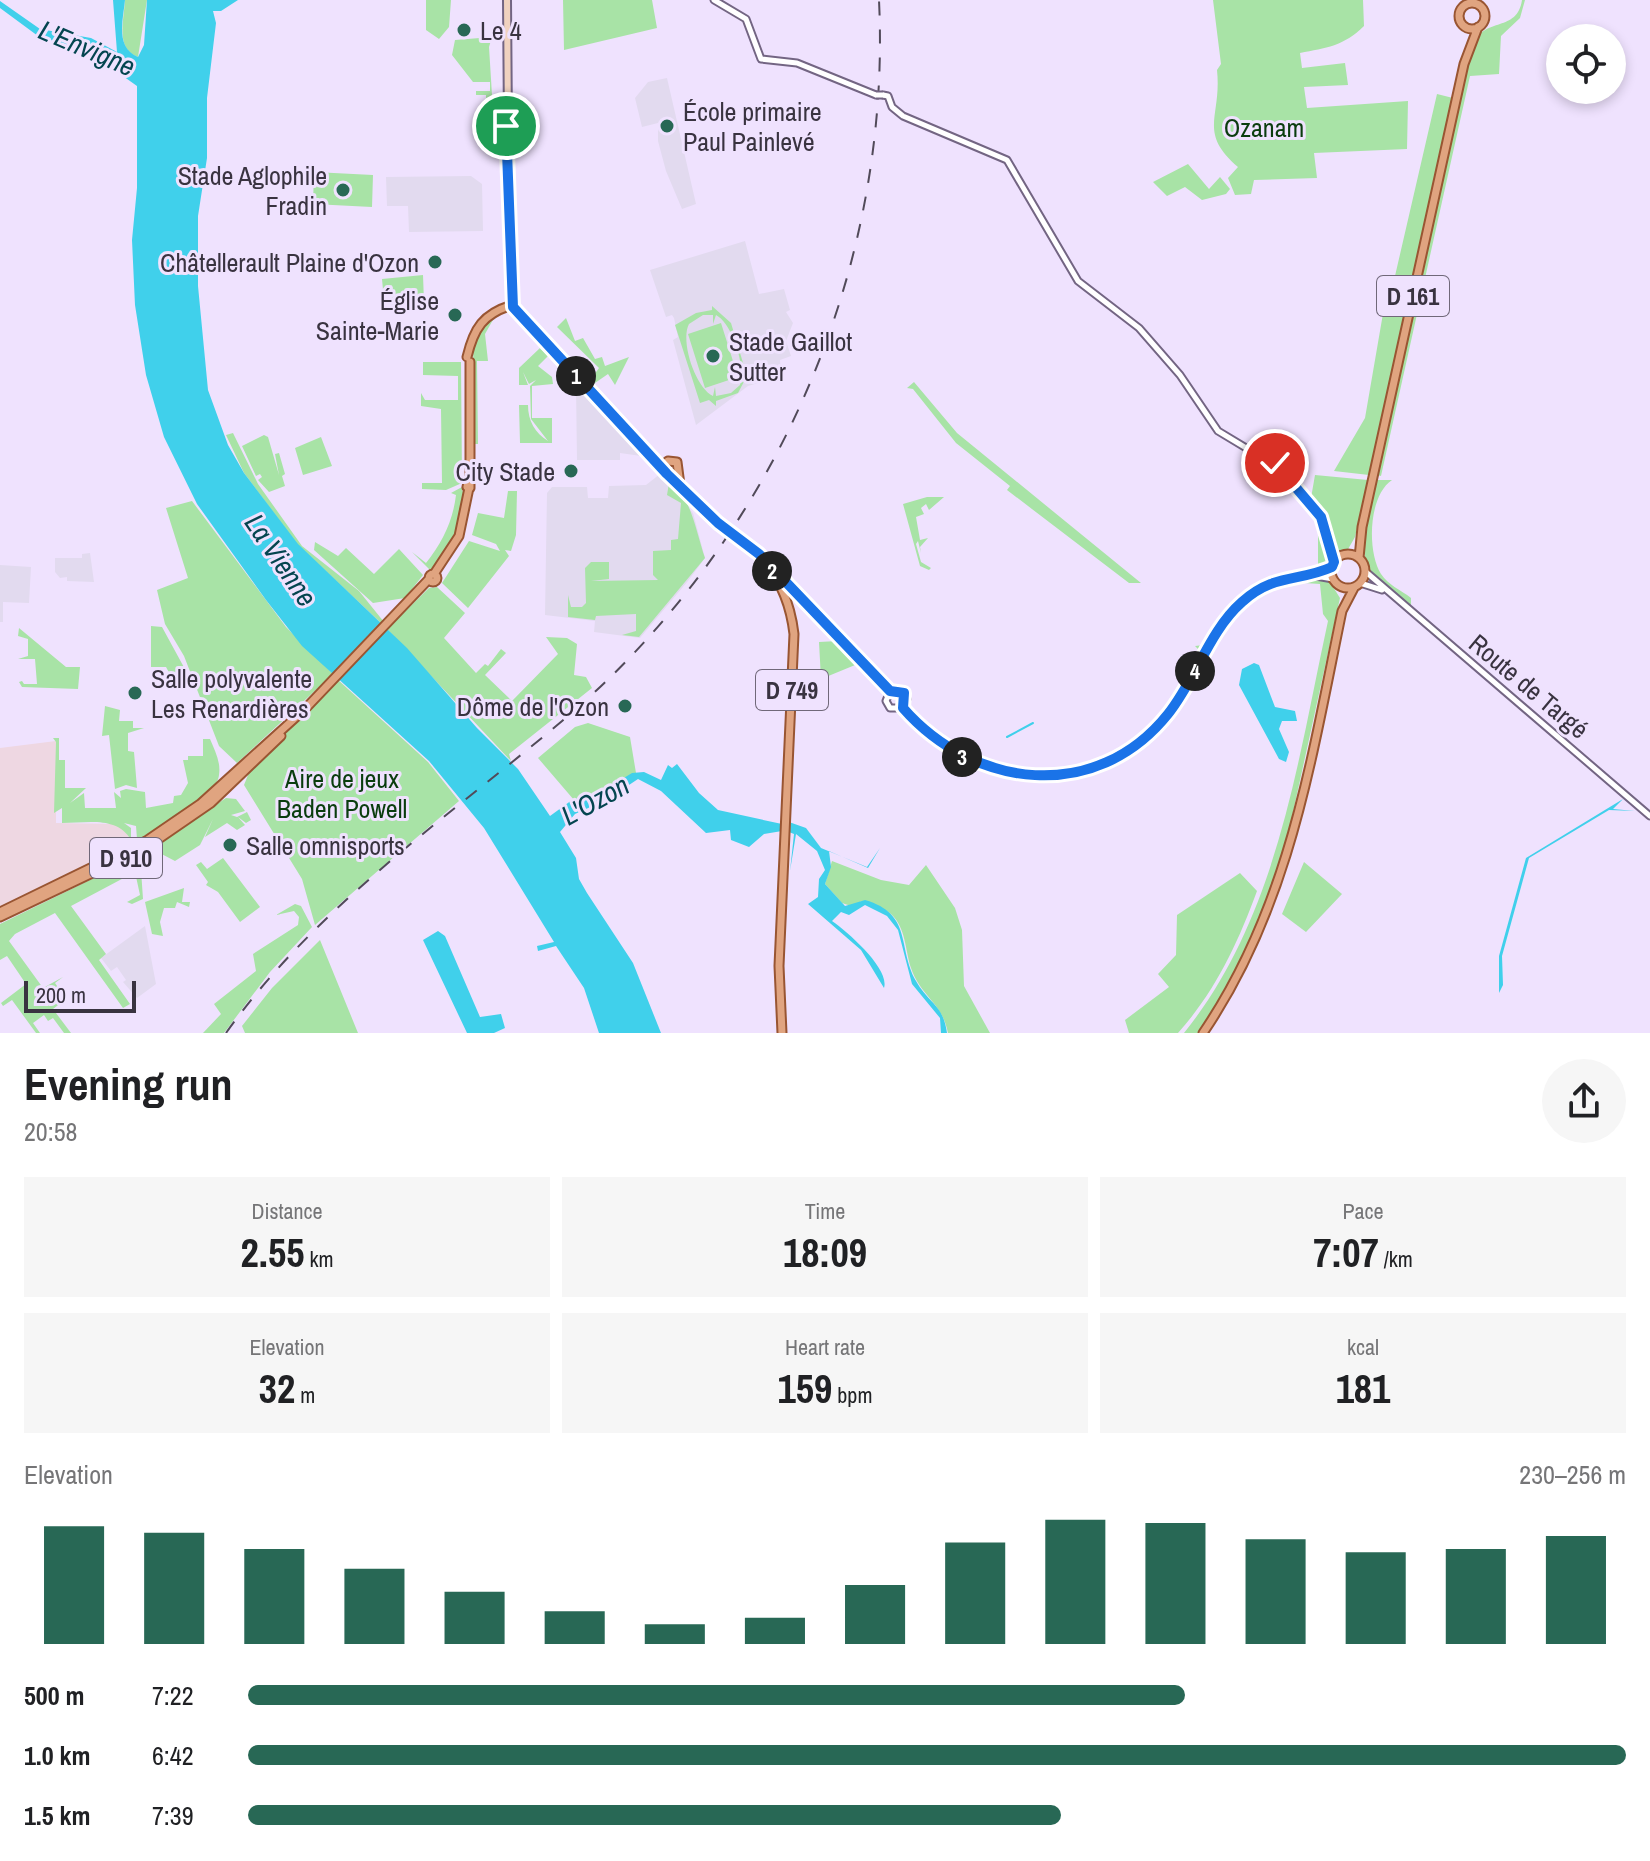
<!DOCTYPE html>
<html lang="en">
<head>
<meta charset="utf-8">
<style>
  :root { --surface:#fff; --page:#f6f6f6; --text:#202124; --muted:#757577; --accent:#286855 }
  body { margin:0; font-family:"Archivo Narrow",sans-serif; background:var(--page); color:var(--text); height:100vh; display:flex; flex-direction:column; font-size:30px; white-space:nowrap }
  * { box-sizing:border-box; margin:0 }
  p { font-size:26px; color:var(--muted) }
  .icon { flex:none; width:44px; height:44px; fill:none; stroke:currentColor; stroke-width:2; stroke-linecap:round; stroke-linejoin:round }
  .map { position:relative; height:1033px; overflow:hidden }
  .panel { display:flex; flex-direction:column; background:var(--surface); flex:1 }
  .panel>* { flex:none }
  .buttons { position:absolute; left:1546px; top:24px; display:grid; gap:16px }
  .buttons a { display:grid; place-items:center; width:80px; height:80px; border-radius:50%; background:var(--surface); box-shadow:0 4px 12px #0003; font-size:40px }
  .scale { position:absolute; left:24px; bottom:20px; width:112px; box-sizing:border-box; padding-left:8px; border:4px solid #393340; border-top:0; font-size:22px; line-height:28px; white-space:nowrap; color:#393340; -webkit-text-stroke:6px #efe2fe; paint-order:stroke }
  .pin { position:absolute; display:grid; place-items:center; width:68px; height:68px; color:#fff; margin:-34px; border:4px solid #fff; border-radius:50%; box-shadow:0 2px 8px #0007 }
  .km { position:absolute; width:40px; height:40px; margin:-20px; border-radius:50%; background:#222; color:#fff; font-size:22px; line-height:40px; text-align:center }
  .round { display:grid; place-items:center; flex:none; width:84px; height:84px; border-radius:42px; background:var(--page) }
  .summary { display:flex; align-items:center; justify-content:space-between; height:136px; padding:0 24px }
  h1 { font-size:44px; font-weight:800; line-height:60px }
  .stats { display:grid; grid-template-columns:repeat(3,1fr); gap:12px; height:136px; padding:8px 24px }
  .stats div { display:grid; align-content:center; border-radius:0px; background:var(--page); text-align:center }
  .stats b { font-size:40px; font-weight:800 }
  .stats small { font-size:22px; font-weight:400 }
  .stats p { font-size:22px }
  .chart { height:224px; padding:16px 24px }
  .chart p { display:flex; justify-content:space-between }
  .chart svg { width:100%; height:144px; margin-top:8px; stroke:var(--accent); stroke-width:6 }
  ul { padding:0 24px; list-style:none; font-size:26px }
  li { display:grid; grid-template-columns:128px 96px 1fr; align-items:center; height:60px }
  li i { height:20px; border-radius:10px; background:var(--accent) }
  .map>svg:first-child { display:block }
</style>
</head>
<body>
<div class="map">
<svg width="1650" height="1033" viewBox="0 0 1650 1033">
  <rect width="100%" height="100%" fill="#efe2fe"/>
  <path fill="#eed7e2" d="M56 741V823L116 824 126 830 132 844 0 908V748Z"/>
  <path fill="#e2daef" d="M667 78 696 204 682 209 666 171 658 141V123L642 127 635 98 648 82Z
    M471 176 482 184 483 231 409 232 408 206H387L386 177Z
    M745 241 759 294 784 289 790 310 786 312 793 323 786 341 791 356 780 360 781 376 748 386 696 425 673 340 678 337 674 318 672 315 666 317 650 270Z
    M576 386 642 451 641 456 620 453V460H577Z
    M660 474 693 513 705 558 688 581 640 638 594 632 595 621 545 615 547 493 552 487H587L588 498H608L609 486 646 485Z
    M90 553 94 582 67 581V577L60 578 55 572V558H82V554Z
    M0 565 31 567 29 603 3 602V622H0Z
    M145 926 156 984 137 998 123 982 126 980 117 967 111 971 101 958Z"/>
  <path fill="#a8e3a6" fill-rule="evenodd" d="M125 0H147L138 57C115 49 124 20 125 0Z
    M426 0H451L449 27 439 39 426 30Z
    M563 0H652L657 28 564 50Z
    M1213 0H1363L1364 26C1344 46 1326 48 1300 53L1302 68 1345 63 1348 85 1304 87 1307 108 1408 101 1407 149 1314 153 1317 178 1254 180 1251 194 1235 195 1228 178 1238 167C1197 131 1222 118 1217 70L1221 64Z
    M1522 0H1525L1520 18 1501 36 1499 74 1470 76 1381 476 1377 475 1472 45C1485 16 1517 33 1522 0Z
    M492 37 489 47 492 95H501L500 126H486V95H476V91H490V82H473L452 55 455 40Z
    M1437 94 1453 98 1369 475 1334 471 1365 418 1385 302 1392 289Z
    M1188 164 1209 189 1220 177 1230 189 1226 194 1202 200 1185 187 1167 196 1153 182Z
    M314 172 373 175 372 207 313 204Z
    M423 275 424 302 416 299V311H385L382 279Z
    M712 306 731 323 747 376 738 393 716 401V406L709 400 700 403 675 325 696 313 712 310ZM703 315H713V324L716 315C733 324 746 368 740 385L731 393 716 396 715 387 713 396C695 387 680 341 689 324Z
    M494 318 485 334 488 361H477L478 444H475L473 343 484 326Z
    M566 318 575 341 583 338 595 359 602 357 605 366 629 357 615 385 608 374 595 383 591 379 599 368 557 327Z
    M721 323 738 377 705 388 688 334Z
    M540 348 548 356 538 366 552 377 553 384 532 386V418H552V443H520L519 405H528C528 421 535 433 548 441L531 419 530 386 536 380 529 384 523 372 528 385H519V368Z
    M423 362H461L462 483 446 490 422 489V483H442L441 409 421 406V393L425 400H458V376L423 375Z
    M914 382 957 433 1141 583H1129L1007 490 1010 486 956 443 913 389 907 388Z
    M233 433 258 484 302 546 359 591 384 622 382 624 297 544 244 473 226 435Z
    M264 435 268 437 279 475 275 454 279 453 285 474 282 476 285 486 269 492 258 480 262 477 260 474 256 476 242 446Z
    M321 437 332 466 303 475 295 448Z
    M660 474C690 487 695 529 705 558L639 637 622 635 636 631V614L596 616 595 620 568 617V595L571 607H582L586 603 585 568 591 562H609V579L591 581 658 580 653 575V551L671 550V540L678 539 681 503 667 495 669 483Z
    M1315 475 1368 480 1355 537 1347 551 1339 553 1333 550 1326 520 1308 498H1311Z
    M1376 480H1392C1368 496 1367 552 1381 574 1388 585 1401 590 1411 598V606C1347 573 1362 539 1376 480Z
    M462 487V491L467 492 455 538 435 571H431L412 552 426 563C442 543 453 521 456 495L451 493Z
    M508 491H517L516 535 511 551 505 550 509 556 468 608 442 583 469 541 500 551 496 544 472 535 478 513 504 518Z
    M927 497H944L929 510 926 504 921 508 924 514 916 517 920 540 928 538 920 547 921 553 918 541 916 544 921 562 931 568 929 570 920 566 903 504Z
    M192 501 286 627 333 674 237 763 219 746 184 656 165 624 157 590 188 578 166 508Z
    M1318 518 1330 560 1328 566C1293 579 1261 578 1233 608 1221 620 1213 644 1201 652L1195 646 1204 645C1230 599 1263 576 1318 565Z
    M315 542 338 556 346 548 374 574 399 549 423 575 405 598 373 603 314 550Z
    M1309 577 1328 579 1340 598 1279 876 1238 970 1199 1033H1184C1278 916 1297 763 1328 621L1323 614 1320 584 1289 582Z
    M437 587 465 613 444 638 476 673 485 664 488 666 501 649 506 653 485 675 512 701 558 654 546 637 567 638 577 644 574 675 586 677 592 688 509 754 511 761 387 629 429 588Z
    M151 626 162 627 186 671 179 679 172 678 166 667H151Z
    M19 628 66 667H80L78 689 22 687 19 682 22 681 24 684H37L35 659H18L28 656V639L18 636Z
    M838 641 860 663 821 679 819 642Z
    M337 679 428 762 459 801 315 925 302 879 244 785 250 770Z
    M105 706 120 710 119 721H133V728H144L128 733V751L134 752 137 788 126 785 115 789 109 735 102 736Z
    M588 723 630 737 636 773 604 790 574 800 538 758 575 727Z
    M53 738H59V760H65V788H86L70 803 84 793 85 808H116L114 792 121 798 120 791 126 789 145 792 146 808 173 803 174 796 181 795 188 783 183 760H188V756H203V739H210C215 751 221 762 219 775 217 797 161 825 143 837L137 839 136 826 124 823 131 828V840C117 816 88 823 62 823V808L54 813 56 742Z
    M226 798 236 799 245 811 231 815 237 817 247 812 251 820 246 823 238 817 245 825 237 830 227 823 205 837 213 819 200 845 175 861 150 848Z
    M135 858 141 870 143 899 132 904 127 902 140 895 135 872 71 906 106 954 99 960 130 1004 123 1008 55 913 15 934 9 941 43 988 63 977 55 983 66 999 53 1009 71 1033H64L53 1018 48 1021 44 1015 33 1023 40 1033H36L12 1000 3 1006 1 1003 26 984 7 956 0 960V924Z
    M223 858 260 907 240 922 218 892 206 885 208 882 196 865 201 862 207 869Z
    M832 861 881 880 909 885 926 865 955 908 962 930 964 986 990 1033H948C942 1002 921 997 911 968 905 949 906 928 891 914 884 908 871 904 862 901L851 906 842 903 825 884Z
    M1304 862 1342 894 1306 932 1282 914Z
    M1240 873 1257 891C1238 943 1215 992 1178 1033H1129L1125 1020 1169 987 1158 974 1176 955 1177 915Z
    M184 888 182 902H190L189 907 177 902 175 908H164L160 922 163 936 152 934 145 902Z
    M295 904 301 906 312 927 270 972 224 1033H203L221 1014 214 1004 256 971 253 954 298 925 299 917 294 911 276 915Z
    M320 940 358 1033H245L242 1026 272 988Z"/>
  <path fill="#40d0eb" d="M113 0H125C123 20 115 48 138 57L144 45 147 0H238L221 11H213L216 23 207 98V158L198 216V286L208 390 228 445 244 473 298 544 407 648 477 728 518 769 550 816 572 800 604 790 632 773 644 772 661 780 668 765 672 768 677 764 699 793 718 810 782 824V831L764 834 749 847 731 840 730 830 706 833 661 791 638 779 608 799 575 814 560 832 576 858 579 879 587 893 633 963 661 1033H599L584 988 556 946 538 951 537 946 554 942 484 828 429 761 302 646 266 600 197 504 164 437 146 375 135 305 132 240 137 188V86L89 52 38 36 0 8V1L40 29 91 38 117 52Z
    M1254 663 1259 665 1275 707 1295 711 1297 721H1282L1279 729 1289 752 1286 762 1279 759 1239 685 1242 669Z
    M1623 799 1613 809 1635 811 1609 810 1529 858 1502 956 1503 985 1499 993V956L1526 858Z
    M789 822 806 828 821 848 867 867 880 848 868 868 829 851 831 867 825 884 845 906 865 900C913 914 897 947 916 981 929 1004 943 1004 947 1033H941L940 1018 912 984 898 930 887 916 865 905 849 915 841 912 832 921C849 933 890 969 884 988L861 950 808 904 818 897 819 879 825 870 817 851 796 834 790 871 794 834 789 832Z
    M438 931 445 936 480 1017 501 1014 505 1028 494 1033H467L423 940Z"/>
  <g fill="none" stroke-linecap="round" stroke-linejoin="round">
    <path stroke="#40d0eb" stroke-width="2" d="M1007 737 1033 723"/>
    <defs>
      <path id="tertiary" d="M714 0 746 19 761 59 797 63 876 95
        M883 95 888 96 892 107 903 116 1007 160 1078 281 1139 328 1180 375 1218 431 1281 469 1321 517 1331 551 1340 556
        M1329 551 1334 562
        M1366 572 1650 816
        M1310 575 1333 579
        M776 576 868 665 890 691
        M1360 583 1382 590
        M890 691 886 701 890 708H903
        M890 691 904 693 907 699 903 708
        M903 708C975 790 1095 804 1168 714 1196 679 1209 632 1242 602 1271 575 1300 582 1332 567"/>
      <path id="secondary" d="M507 0 508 126
        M510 126 511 131 506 132V127Z
        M508 132 512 305"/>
      <path id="primary" d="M1459 16a13 13 0 1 1 26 0a13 13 0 1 1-26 0Z
        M467 357C474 328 483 314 512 305L665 472 729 532
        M662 466 668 461 677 462 680 485
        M468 482 467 487 470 488V362
        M732 534C769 557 789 591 794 634L779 966 782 1033
        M1331 571a17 17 0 1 1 34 0a17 17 0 1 1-34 0Z
        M1359 558 1362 527 1464 64 1478 27
        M429 578a4 4 0 1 1 8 0a4 4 0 1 1-8 0Z
        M434 574 459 536 469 488
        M0 912 146 841 200 804 305 709 429 579
        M0 917 147 847 211 803 281 736
        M1203 1033C1290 905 1311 760 1342 611L1354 588"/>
    </defs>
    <use href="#tertiary" stroke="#736583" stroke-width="9"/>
    <use href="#secondary" stroke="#736583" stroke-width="10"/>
    <use href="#primary" stroke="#995532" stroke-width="11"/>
    <use href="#tertiary" stroke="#fff" stroke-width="5"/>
    <use href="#secondary" stroke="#f0d2bf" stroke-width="6"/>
    <use href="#primary" stroke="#e0a480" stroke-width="7"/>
    <path stroke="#514a59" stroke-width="2" stroke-dasharray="14 14" stroke-linecap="butt" d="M226 1033C318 904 449 817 568 716 774 539 892 271 879 0"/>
    <defs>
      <path id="tertiary-bridge" d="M876 95H883"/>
      <path id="primary-bridge" d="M729 532 732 534"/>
    </defs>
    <use href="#tertiary-bridge" stroke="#736583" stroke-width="9" stroke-linecap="butt"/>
    <use href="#primary-bridge" stroke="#995532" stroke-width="11" stroke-linecap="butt"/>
    <use href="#tertiary-bridge" stroke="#fff" stroke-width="5"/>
    <use href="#primary-bridge" stroke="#e0a480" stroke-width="7"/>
  </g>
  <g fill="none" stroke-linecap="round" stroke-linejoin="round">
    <defs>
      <path id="route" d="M506 126 513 307 667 474 718 523 759 554 890 691 904 693 903 708C974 789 1096 804 1168 714 1196 679 1209 631 1242 602 1274 573 1299 582 1332 567L1334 562 1321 517 1275 463"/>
    </defs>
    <use href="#route" stroke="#fff" stroke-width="16"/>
    <use href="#route" stroke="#1a73e8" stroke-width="10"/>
  </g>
  <g fill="#286855" stroke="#efe2fe" stroke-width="3">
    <circle cx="464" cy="30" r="8"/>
    <circle cx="667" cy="126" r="8"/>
    <circle cx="343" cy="190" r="8"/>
    <circle cx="435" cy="262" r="8"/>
    <circle cx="455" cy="315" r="8"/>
    <circle cx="713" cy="356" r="8"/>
    <circle cx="571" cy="471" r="8"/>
    <circle cx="135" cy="693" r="8"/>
    <circle cx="625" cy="706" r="8"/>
    <circle cx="230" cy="845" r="8"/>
  </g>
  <g text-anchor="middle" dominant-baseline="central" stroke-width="6" stroke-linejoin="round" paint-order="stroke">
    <g fill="#efe2fe" stroke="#706879" stroke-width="2">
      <rect x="1377" y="276" width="72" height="40" rx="6"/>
      <rect x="756" y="670" width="72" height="40" rx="6"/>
      <rect x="90" y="838" width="72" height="40" rx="6"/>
    </g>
    <g font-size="24" font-weight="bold" fill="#393340">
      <text x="1413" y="296">D 161</text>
      <text x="792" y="690">D 749</text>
      <text x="126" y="858">D 910</text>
    </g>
    <g font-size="26" fill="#393340" stroke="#efe2fe" text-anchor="start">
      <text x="480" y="30">Le 4</text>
      <text x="683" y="111">École primaire<tspan x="683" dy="30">Paul Painlevé</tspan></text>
      <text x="327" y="175" text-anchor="end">Stade Aglophile<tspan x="327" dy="30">Fradin</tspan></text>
      <text x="419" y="262" text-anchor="end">Châtellerault Plaine d'Ozon</text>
      <text x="439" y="300" text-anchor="end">Église<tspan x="439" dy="30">Sainte-Marie</tspan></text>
      <text x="729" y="341">Stade Gaillot<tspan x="729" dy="30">Sutter</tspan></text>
      <text x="555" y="471" text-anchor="end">City Stade</text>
      <text x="151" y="678">Salle polyvalente<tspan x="151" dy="30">Les Renardières</tspan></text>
      <text x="609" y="706" text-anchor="end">Dôme de l'Ozon</text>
      <text x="246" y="845">Salle omnisports</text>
    </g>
    <g font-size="26" fill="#0a3d0e" stroke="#efe2fe">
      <text x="1264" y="127">Ozanam</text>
      <text x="342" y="778">Aire de jeux<tspan x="342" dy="30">Baden Powell</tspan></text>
    </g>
    <g font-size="26" fill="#393340" stroke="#efe2fe">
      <text transform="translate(1529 686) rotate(40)">Route de Targé</text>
    </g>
    <g font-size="28" font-style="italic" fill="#044550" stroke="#efe2fe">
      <text transform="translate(87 48) rotate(23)">L'Envigne</text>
      <text transform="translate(281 560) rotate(56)">La Vienne</text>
      <text transform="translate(595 800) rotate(-29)">L'Ozon</text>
    </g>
  </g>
</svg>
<div class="buttons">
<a><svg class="icon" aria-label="locate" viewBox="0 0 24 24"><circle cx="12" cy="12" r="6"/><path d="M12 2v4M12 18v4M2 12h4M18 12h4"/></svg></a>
</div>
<div class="scale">200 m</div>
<div class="pin" style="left:506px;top:126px;background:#1e9e55"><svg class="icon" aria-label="arrive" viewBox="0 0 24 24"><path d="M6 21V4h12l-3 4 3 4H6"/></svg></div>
<div class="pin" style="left:1275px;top:463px;background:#d93025"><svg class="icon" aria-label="check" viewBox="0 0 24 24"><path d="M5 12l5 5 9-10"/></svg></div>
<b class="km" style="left:576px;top:376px">1</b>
<b class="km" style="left:772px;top:571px">2</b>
<b class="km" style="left:962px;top:757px">3</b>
<b class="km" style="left:1195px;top:671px">4</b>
</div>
<section class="panel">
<div class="summary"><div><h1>Evening run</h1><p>20:58</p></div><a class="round"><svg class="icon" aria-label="share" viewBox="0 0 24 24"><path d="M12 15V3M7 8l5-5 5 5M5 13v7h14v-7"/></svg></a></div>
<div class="stats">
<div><p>Distance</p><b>2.55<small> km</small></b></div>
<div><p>Time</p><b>18:09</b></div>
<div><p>Pace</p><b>7:07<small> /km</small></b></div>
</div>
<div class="stats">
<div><p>Elevation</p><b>32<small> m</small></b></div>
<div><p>Heart rate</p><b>159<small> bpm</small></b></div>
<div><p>kcal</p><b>181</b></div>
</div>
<div class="chart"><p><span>Elevation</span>230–256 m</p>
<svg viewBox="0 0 160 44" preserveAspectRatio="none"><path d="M5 44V8M15 44V10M25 44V15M35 44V21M45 44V28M55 44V34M65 44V38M75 44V36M85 44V26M95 44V13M105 44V6M115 44V7M125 44V12M135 44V16M145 44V15M155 44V11"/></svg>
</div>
<ul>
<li><b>500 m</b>7:22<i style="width:68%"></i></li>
<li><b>1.0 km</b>6:42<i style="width:100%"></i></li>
<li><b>1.5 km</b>7:39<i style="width:59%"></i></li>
</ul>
</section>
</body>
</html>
